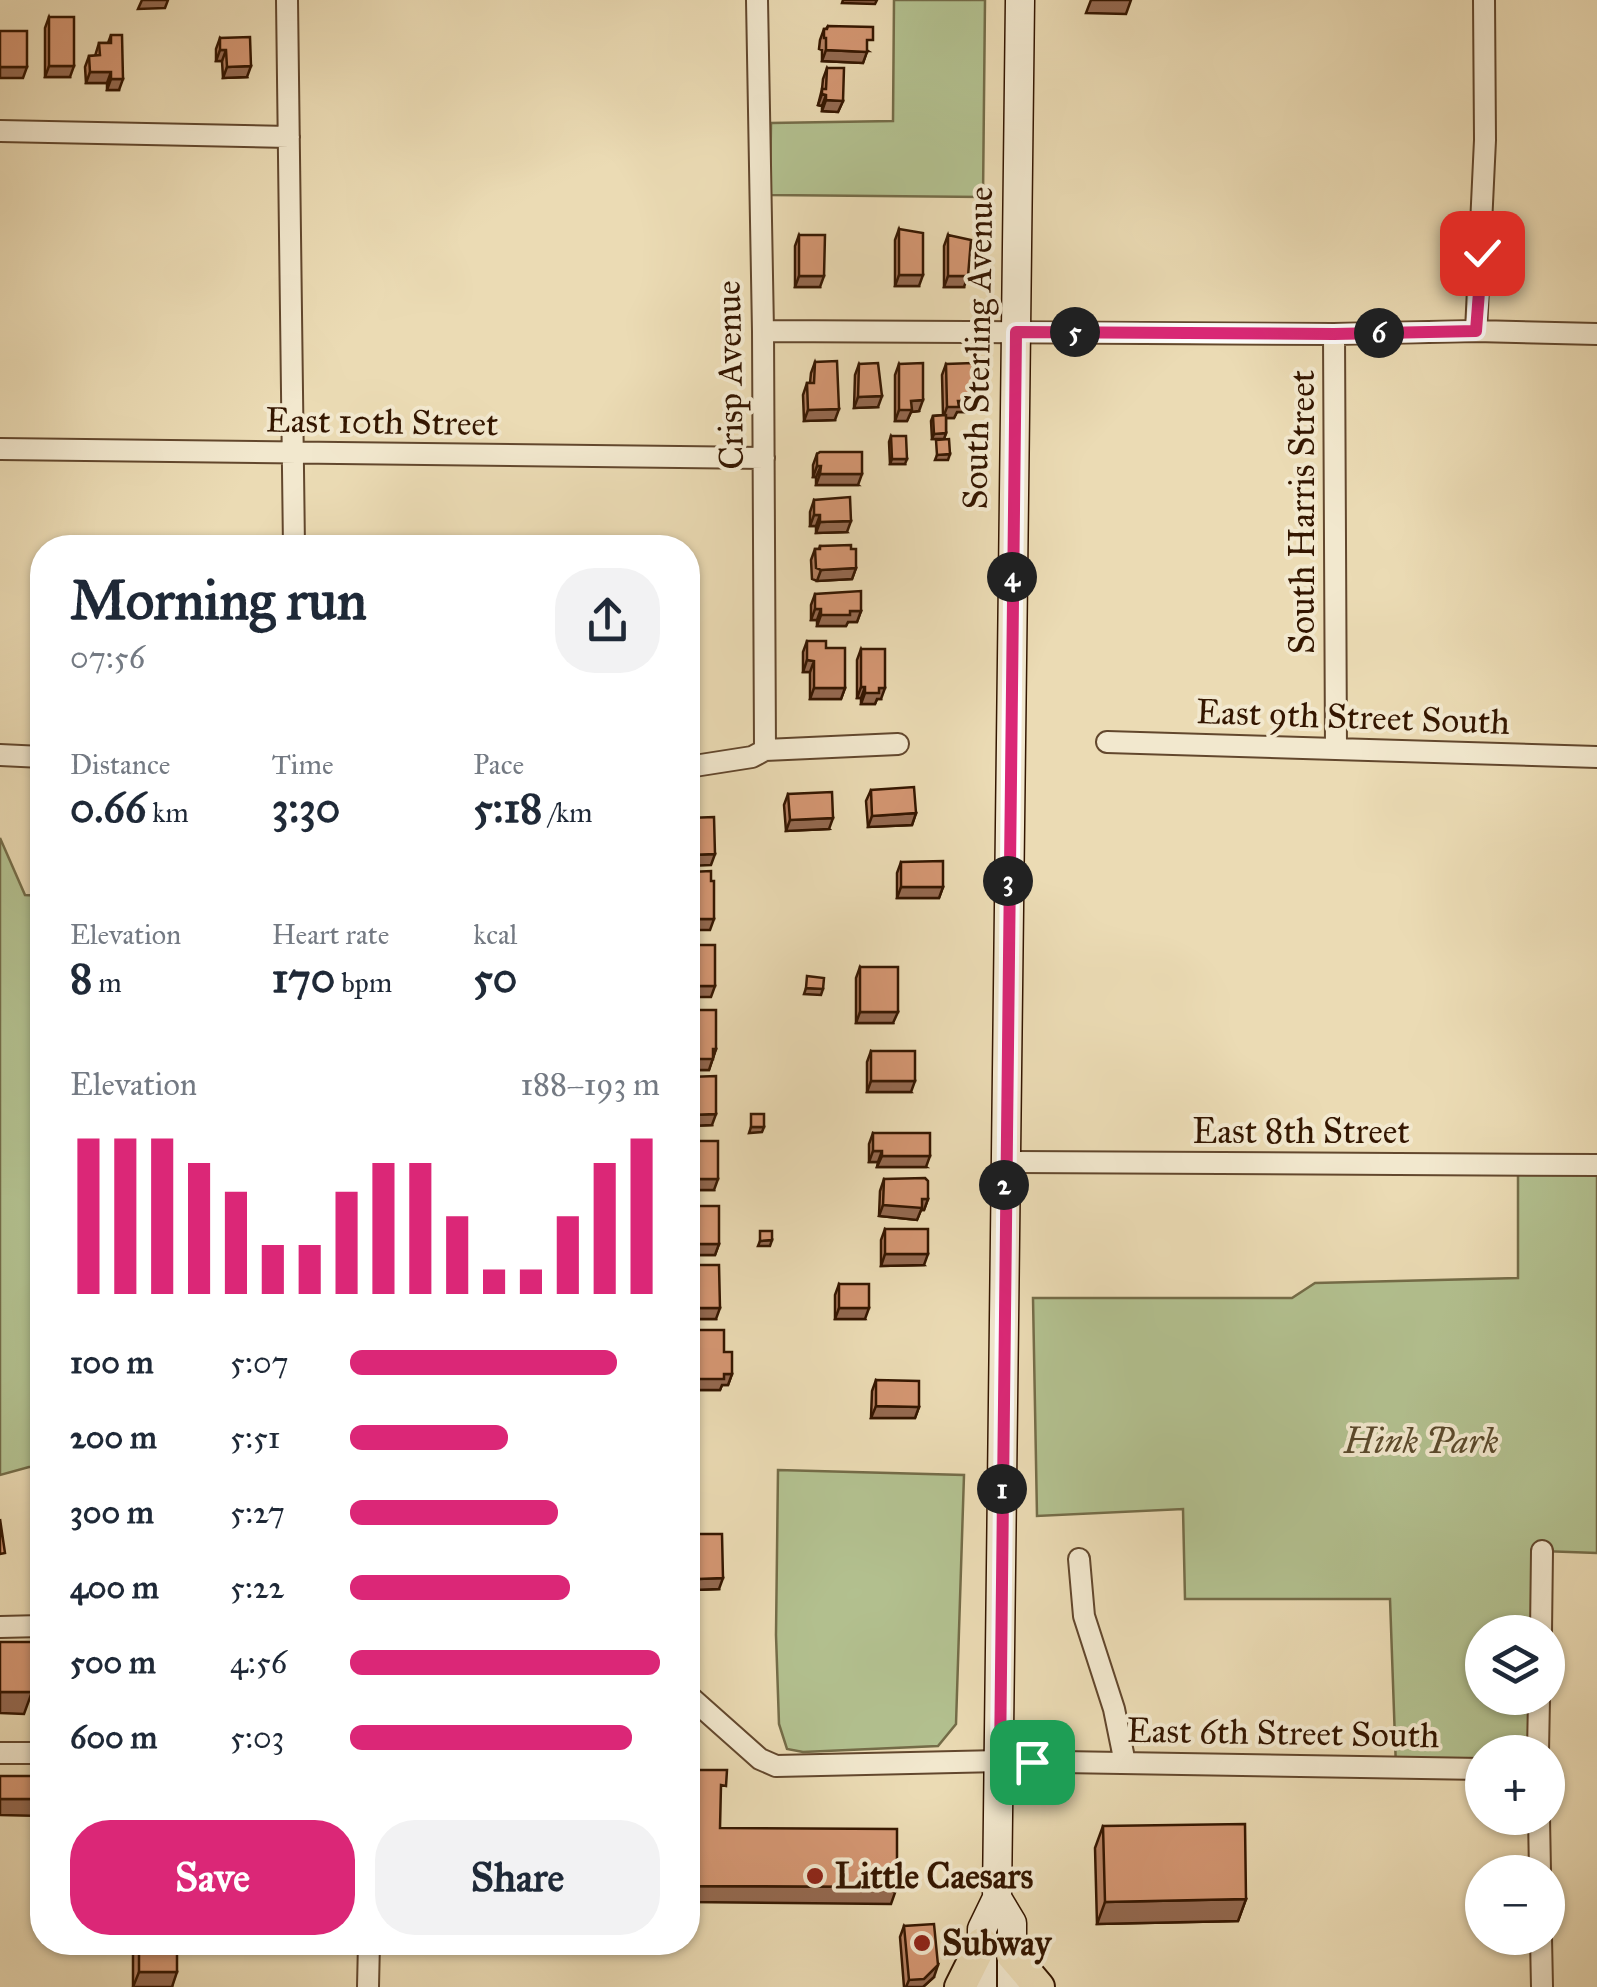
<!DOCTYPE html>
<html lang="en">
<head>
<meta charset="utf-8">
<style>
  :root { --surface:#fff; --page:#f2f2f3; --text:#1f2937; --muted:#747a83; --accent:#db2777 }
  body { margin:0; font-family:"IM FELL Great Primer",serif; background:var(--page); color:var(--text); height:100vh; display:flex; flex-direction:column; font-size:38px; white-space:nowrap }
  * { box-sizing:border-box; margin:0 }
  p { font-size:32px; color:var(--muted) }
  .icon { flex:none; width:55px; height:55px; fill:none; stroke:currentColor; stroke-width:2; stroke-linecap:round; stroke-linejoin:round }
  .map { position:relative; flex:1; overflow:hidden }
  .details { position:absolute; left:30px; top:535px; width:670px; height:1420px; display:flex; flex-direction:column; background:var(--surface); border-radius:40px; box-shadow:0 2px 8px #0004 }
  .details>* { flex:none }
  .tools { position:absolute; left:1465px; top:1615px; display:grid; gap:20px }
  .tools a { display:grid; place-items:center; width:100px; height:100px; border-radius:50%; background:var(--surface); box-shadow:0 2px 8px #0004; font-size:50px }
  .pin { position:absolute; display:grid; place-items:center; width:85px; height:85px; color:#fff; margin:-42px; border-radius:20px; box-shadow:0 5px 15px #0006 }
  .km { position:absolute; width:50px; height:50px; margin:-25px; border-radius:50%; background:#222; color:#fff; font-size:28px; line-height:50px; text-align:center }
  .round { display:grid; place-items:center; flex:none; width:105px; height:105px; border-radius:40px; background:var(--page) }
  .overview { display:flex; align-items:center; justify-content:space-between; height:170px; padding:0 40px }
  h1 { font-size:55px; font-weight:700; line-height:75px }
  .figures { display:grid; grid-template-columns:repeat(3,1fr); gap:15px; height:170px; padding:10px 40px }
  .figures div { display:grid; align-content:center }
  .figures b { font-size:42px; font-weight:700 }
  .figures small { font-size:28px; font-weight:400 }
  .figures p { font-size:28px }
  .chart { height:280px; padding:20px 40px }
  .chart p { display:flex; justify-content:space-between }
  .chart svg { width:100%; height:180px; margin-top:10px; stroke:var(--accent); stroke-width:6 }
  .button { display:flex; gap:20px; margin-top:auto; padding:20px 40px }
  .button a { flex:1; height:115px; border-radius:40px; background:var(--accent); color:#fff; font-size:40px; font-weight:700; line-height:115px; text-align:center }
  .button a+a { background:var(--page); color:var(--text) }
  ul { padding:0 40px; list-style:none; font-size:32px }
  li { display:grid; grid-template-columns:160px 120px 1fr; align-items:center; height:75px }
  li i { height:25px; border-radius:12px; background:var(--accent) }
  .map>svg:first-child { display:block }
</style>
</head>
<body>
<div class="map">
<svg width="1597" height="1987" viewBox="0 0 1597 1987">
  <rect width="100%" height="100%" fill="#ebdbb4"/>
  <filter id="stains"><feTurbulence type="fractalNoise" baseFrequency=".002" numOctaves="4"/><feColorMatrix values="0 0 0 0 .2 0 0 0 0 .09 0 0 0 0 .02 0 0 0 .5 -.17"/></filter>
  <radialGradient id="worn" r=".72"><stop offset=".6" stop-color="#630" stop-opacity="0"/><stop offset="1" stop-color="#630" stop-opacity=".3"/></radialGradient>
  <path fill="#b3c190" stroke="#746c48" stroke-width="2.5" d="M894 0H985L983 197 770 195 771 123 893 121Z
    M0 838 25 895 42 896V1467H29L0 1475Z
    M1518 1165 1597 1170V1553L1542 1551 1541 1632H1482V1698H1539L1538 1752H1482V1769L1396 1768 1390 1599H1185L1183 1509 1037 1516 1033 1298H1292L1315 1283 1518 1278Z
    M778 1470 964 1475 956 1724 938 1746 803 1752 787 1749 779 1724 776 1635Z"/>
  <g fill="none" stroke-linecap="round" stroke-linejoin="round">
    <defs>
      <path id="minor" d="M287 0 294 548
        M757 0 763 331 765 750
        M0 131 289 137
        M763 331 1334 334 1476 331 1597 334
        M1476 331 1485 140 1484 0
        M1334 334 1336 749
        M0 449 764 458
        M1107 742 1597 757
        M0 755 42 757
        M688 767 752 757 765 750 898 744
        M1004 1162 1597 1165
        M1079 1559 1084 1616 1114 1709 1125 1763
        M0 1627 42 1626
        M1541 1632 1542 1551
        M688 1695 760 1759 776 1766 1000 1761 1482 1769
        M1538 1752 1539 1698
        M0 1753H42
        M1539 1818 1540 1872
        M1541 1938 1542 1987
        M368 1987 369 1942"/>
      <path id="secondary" d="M997 1898 1012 1923V1987
        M982 1987V1929L997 1898 1020 0"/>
      <path id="primary" d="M1012 1955 1039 1987
        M960 1987 982 1943"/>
    </defs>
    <use href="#minor" stroke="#62472d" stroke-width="24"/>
    <use href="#secondary" stroke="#341600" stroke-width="31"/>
    <use href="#primary" stroke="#341600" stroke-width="34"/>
    <use href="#minor" stroke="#f2e8ce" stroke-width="20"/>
    <use href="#secondary" stroke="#f2e8ce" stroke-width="28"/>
    <use href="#primary" stroke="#ebdbb4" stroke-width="30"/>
  </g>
  <path fill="#b68162" stroke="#341600" stroke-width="2.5" d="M49 17 70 77H45V28Z
    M828 26 868 51H867L863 63 822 61V50L819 49 820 40 824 29H826Z
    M111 35 119 90H107V83H86L85 67 89 56H95L99 43H108Z
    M220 38 247 77 223 78 222 61H216V49Z
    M827 68 843 101 838 112 822 111V106L818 105 822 89 823 79Z
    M899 229 919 286H895V240Z
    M799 235 820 287H795V246Z
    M948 235 964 287H944V246Z
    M815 362 835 420 804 421 803 395 807 383H810L811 373Z
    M859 364 878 407 854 408 855 375Z
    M899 364 919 411 911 412 907 421H895V375Z
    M946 364 974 401 970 412H957L954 418H946V433L944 439H932L931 421 933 416 943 415 942 375Z
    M891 436 905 464H890L889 442Z
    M817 454 858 485H816V477H813V465Z
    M814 500 847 532 816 533V526H810V512Z
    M820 546 851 549 856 568 852 579 817 581 812 579 811 560 815 549H819Z
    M815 594 861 611 857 622H848L846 626H817V620H811V605Z
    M807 641 826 648 845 688 841 699H810V672H803V652Z
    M861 649 881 699H877L875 704H861V698H857V660Z
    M871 790 916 813 912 825 868 827 866 801Z
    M788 794 829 829 786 831 784 805Z
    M901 862 943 887 939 898H897V873Z
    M860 967 893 1023H856V978Z
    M688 1012 716 1049 709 1070H689Z
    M871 1051 911 1092H867V1062Z
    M689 1077 712 1125 688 1126V1081Z
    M873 1133 926 1167H877L878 1162H869V1144Z
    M691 1141 714 1190H688V1151Z
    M884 1179 928 1199 924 1210H921L917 1220 879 1216 880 1191Z
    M692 1206 719 1244 715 1255H688V1217Z
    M885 1229 924 1265 881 1266V1240Z
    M693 1265 716 1319H690L689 1276Z
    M839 1284 865 1319H835V1295Z
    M695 1330 724 1352 732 1374 728 1385H722L720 1390H688L691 1341Z
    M876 1380 919 1407 915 1418H871L872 1391Z
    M39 1497H42V1562L40 1563 33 1514Z
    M697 1534 719 1589 694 1590 693 1545Z
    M1103 1826 1246 1899 1238 1921 1097 1924 1095 1848Z
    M904 1926 934 1977 923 1987H904L900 1937Z
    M133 1942H177L172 1987H133Z"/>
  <path fill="#946950" stroke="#341600" stroke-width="2.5" d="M142 0H168L165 8 138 9Z
    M843 0H877L875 4 842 3Z
    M1091 0H1131L1126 14 1086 13Z
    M220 50H226L222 61H216Z
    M826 50 867 52 863 63 822 61Z
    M49 66H74L70 77H45Z
    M251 66 247 77 223 78 227 67Z
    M0 67H27L23 78H0Z
    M90 72H111L107 83H86Z
    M111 79H123L119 90H107Z
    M822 94 826 95 822 106 818 105Z
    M826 100 843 101 838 112 822 111Z
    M899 275H923L919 286H895Z
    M799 276H824L820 287H795Z
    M948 276H968L964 287H944Z
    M882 396 878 407 854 408 858 397Z
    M923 400 919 411 911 412 907 421H895L899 410 911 401Z
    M958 401H974L970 412H957L954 418H943L947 407Z
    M839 409 835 420 804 421 808 410Z
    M946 433 944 439H932L934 434Z
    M950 454 948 460H935L937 455Z
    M892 459H907L905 464H890Z
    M817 466H821L816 477H813Z
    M820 474H862L858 485H816Z
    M814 515H820L816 526H810Z
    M851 521 847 532 816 533 820 522Z
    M856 568 852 579 817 581 821 570Z
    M815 609H821L817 620H811Z
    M850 611H861L857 622H848L846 626H817L821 615Z
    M807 660 814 661 810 672H803Z
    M861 687H865L861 698H857Z
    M814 688H845L841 699H810Z
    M879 688H885L881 699H877L875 704H861L865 693Z
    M916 813 912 825 868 827 872 816Z
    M833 818 829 829 786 831 790 820Z
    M715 854 711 865 688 866 689 855Z
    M901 887H943L939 898H897Z
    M688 919H714L710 930H688Z
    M688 986H715L711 997H688Z
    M806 988 823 989 821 995 804 994Z
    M860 1012H898L893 1023H856Z
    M713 1049H716L709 1070H689L693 1059Z
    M871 1081H915L911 1092H867Z
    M716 1114 712 1125 688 1126 689 1115Z
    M751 1127H764L762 1132 749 1133Z
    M873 1151H882L878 1162H869Z
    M882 1156H930L926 1167H877Z
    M691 1179H718L714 1190H688Z
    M922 1199H928L924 1210H921L917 1220 879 1216 883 1205Z
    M772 1240 770 1246H758L760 1241Z
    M692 1244H719L715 1255H688Z
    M885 1254H928L924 1265 881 1266Z
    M694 1308H720L716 1319H690Z
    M839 1308H869L865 1319H835Z
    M724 1374H732L728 1385H722L720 1390H688L692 1379Z
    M876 1406 919 1407 915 1418H871Z
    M723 1578 719 1589 694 1590 698 1579Z
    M0 1692H32L24 1714 0 1713Z
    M0 1799H42V1816L0 1815Z
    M688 1886 897 1887 891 1904 688 1902Z
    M1246 1899 1238 1921 1097 1924 1105 1902Z
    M938 1965 934 1977 923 1987H906L909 1980Z
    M139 1972H177L172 1987H133Z"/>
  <path fill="#d49672" stroke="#341600" stroke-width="2.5" d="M49 17H74V66H49Z
    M828 26 873 27V40H867V52L826 50V38H824V29H827Z
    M0 31H27V67H0Z
    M111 35H122L123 79H111V72H90L89 56 100 55 99 43H111Z
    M250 37 251 66 227 67 226 50H220V38Z
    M827 68H844L843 101 826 100V95L822 94V89H826Z
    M899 229 923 233V275H899Z
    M799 235H825L824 276H799Z
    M948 235 971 240 968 276H948Z
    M837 361 839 409 808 410 807 383H814L815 362Z
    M878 363 882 396 858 397 859 364Z
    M923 363V400L911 401 912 410H899V364Z
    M973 363 974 401H958L959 407H947L946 364Z
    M946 415V433L934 434 933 416Z
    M891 436H906L907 459H892Z
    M949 439 950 454 937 455 936 440Z
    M820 452H862V474H820L821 466H817V454Z
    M850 497 851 521 820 522V515H814V500Z
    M851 545V549H856V568L821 570 816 568 815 549H820V546Z
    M861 591V611H850V615H821V609H815V594Z
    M807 641H826V648H845V688H814V661L807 660Z
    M861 649H885V688H879V693H865V687H861Z
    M914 787 916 813 872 816 871 790Z
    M832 792 833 818 790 820 788 794Z
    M714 817 715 854 689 855 688 818Z
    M943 861V887H901V862Z
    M711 871V881H714V919H688L690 872Z
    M688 945H715V986H688Z
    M860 967H898V1012H860Z
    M807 976 824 978 823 989 806 988Z
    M688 1010H716V1049H713V1059H693V1049H689Z
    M871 1051H915V1081H871Z
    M716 1076V1114L689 1115V1077Z
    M751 1114H764V1127H751Z
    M873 1133H930V1156H882V1151H873Z
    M691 1141H718V1179H691Z
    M925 1178 928 1181V1199H922V1208L883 1205 884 1179Z
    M692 1206H719V1244H692Z
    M885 1229H928V1254H885Z
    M760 1231H772V1240L760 1241Z
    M693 1265H719L720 1308H694Z
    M839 1284H869V1308H839Z
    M695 1330H724V1352H732V1374H724V1379H692Z
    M876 1380 919 1381V1407L876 1406Z
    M39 1497H42V1522Z
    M0 1519 5 1553 0 1554Z
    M697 1534H722L723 1578 698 1579Z
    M0 1642H32V1692H0Z
    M688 1770H727L726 1786 721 1785 720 1828 897 1829V1887L688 1886Z
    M0 1776H42V1799H0Z
    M1245 1824 1246 1899 1105 1902 1103 1826Z
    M934 1924 938 1965 924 1979 909 1980 904 1926Z
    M139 1942H177V1972H139Z"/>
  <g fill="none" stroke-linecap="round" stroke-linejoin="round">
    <defs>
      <path id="route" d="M1032 1762 1000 1761 1016 332 1334 334 1476 331 1482 253"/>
    </defs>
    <use href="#route" stroke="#fff" stroke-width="20"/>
    <use href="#route" stroke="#db2777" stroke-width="12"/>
  </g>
  <g fill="#8f2418" stroke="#f2e8ce" stroke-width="4">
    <circle cx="815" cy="1876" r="10"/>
    <circle cx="922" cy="1943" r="10"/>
  </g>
  <g text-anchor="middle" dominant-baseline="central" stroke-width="8" stroke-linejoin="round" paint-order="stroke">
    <g font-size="35" fill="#341600" stroke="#f2e8ce">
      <text transform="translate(978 348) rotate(-89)">South Sterling Avenue</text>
      <text transform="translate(730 375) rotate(-91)">Crisp Avenue</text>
      <text transform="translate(382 422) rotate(1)">East 10th Street</text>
      <text transform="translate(1302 512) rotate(-90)">South Harris Street</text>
      <text transform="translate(1353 717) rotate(2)">East 9th Street South</text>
      <text x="1301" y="1131">East 8th Street</text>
      <text transform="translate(1283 1733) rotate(1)">East 6th Street South</text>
    </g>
    <g font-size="35" font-style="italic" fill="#5a492b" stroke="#f2e8ce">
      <text x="1421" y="1441">Hink Park</text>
    </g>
    <g font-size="35" font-weight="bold" fill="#341600" stroke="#f2e8ce" text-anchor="start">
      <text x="835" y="1876">Little Caesars</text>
      <text x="942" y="1943">Subway</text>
    </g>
  </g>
  <rect width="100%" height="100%" filter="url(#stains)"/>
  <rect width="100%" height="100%" fill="url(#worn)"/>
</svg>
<div class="tools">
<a><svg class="icon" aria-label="layers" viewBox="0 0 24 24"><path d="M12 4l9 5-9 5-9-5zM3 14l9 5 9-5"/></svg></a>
<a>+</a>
<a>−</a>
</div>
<div class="pin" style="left:1032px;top:1762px;background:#1e9e55"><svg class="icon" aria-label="arrive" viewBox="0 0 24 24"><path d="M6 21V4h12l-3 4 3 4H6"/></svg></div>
<div class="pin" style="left:1482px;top:253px;background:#d93025"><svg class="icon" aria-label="check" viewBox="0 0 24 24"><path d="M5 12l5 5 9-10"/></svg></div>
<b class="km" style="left:1002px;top:1489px">1</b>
<b class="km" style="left:1004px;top:1185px">2</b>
<b class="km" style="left:1008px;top:881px">3</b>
<b class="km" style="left:1012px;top:577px">4</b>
<b class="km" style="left:1075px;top:332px">5</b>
<b class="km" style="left:1379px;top:333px">6</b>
<section class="details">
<div class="overview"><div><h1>Morning run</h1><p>07:56</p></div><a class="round"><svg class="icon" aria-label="share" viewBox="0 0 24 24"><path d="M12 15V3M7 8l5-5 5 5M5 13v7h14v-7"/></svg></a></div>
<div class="figures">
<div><p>Distance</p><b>0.66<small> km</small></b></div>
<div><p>Time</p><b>3:30</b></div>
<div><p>Pace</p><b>5:18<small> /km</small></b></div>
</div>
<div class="figures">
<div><p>Elevation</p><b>8<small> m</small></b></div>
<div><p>Heart rate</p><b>170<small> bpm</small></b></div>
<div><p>kcal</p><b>50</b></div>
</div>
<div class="chart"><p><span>Elevation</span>188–193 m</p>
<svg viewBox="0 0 160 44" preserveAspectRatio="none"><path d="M5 44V6M15 44V6M25 44V6M35 44V12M45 44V19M55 44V32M65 44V32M75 44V19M85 44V12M95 44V12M105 44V25M115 44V38M125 44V38M135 44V25M145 44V12M155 44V6"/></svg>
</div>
<ul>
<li><b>100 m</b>5:07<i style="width:86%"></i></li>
<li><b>200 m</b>5:51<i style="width:51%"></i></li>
<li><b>300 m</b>5:27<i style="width:67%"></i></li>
<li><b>400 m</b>5:22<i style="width:71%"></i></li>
<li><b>500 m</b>4:56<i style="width:100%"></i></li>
<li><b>600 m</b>5:03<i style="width:91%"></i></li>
</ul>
<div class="button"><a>Save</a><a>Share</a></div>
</section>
</div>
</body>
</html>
